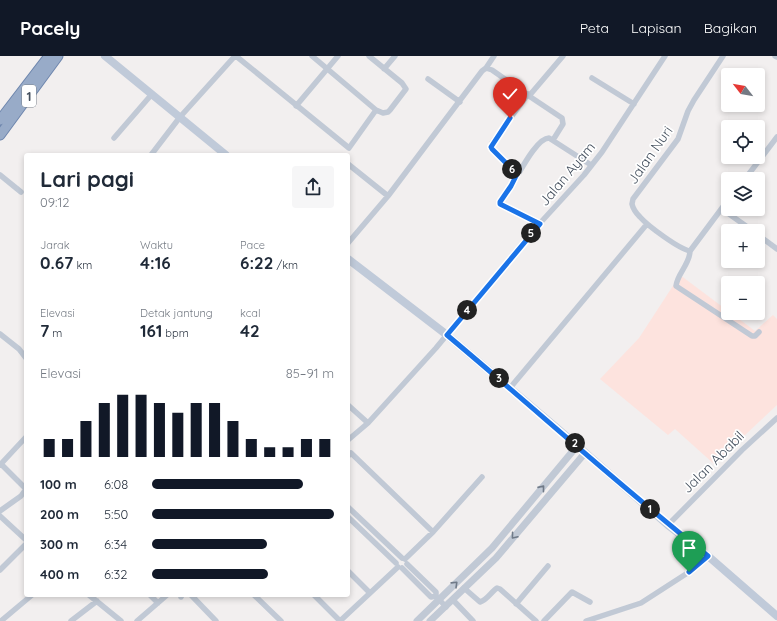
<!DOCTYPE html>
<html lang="id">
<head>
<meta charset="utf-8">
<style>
  :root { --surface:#fff; --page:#f6f6f7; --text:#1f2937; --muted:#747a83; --accent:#111827 }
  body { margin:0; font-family:Quicksand,sans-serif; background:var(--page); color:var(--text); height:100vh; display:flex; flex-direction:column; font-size:15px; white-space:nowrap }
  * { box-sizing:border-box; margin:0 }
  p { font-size:13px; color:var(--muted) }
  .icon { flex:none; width:22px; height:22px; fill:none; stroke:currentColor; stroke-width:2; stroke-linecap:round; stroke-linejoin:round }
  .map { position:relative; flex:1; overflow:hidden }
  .details { position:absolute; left:24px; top:97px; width:326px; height:444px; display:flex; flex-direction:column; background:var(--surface); border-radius:4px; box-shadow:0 2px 6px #0003 }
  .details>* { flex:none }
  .needle { width:26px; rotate:301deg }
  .buttons { position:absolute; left:721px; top:12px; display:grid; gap:8px }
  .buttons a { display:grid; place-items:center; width:44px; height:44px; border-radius:4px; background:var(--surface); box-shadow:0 2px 6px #0003; font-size:20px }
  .pin { position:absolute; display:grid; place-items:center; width:34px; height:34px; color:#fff; margin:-41px -17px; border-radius:50% 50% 50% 0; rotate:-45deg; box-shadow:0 0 4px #0007 }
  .pin .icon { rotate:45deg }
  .km { position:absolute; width:20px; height:20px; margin:-10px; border-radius:50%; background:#222; color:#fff; font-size:11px; line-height:20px; text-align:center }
  .round { display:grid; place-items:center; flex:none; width:42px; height:42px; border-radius:4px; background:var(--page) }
  .head { display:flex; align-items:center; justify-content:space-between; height:68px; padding:0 16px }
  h1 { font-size:22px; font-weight:700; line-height:30px }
  .stats { display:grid; grid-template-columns:repeat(3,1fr); gap:6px; height:68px; padding:4px 16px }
  .stats div { display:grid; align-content:center }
  .stats b { font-size:17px; font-weight:700 }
  .stats small { font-size:11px; font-weight:400 }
  .stats p { font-size:11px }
  .chart { height:112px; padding:8px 16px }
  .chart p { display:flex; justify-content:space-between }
  .chart svg { width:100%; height:72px; margin-top:4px; stroke:var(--accent); stroke-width:6 }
  ul { padding:0 16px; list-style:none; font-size:13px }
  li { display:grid; grid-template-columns:64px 48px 1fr; align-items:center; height:30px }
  li i { height:10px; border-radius:5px; background:var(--accent) }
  header { display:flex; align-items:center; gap:24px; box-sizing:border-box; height:56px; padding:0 20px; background:var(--accent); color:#fff }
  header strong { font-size:19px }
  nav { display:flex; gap:22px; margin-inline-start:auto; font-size:14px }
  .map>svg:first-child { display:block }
</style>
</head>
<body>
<header>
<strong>Pacely</strong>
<nav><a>Peta</a><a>Lapisan</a><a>Bagikan</a></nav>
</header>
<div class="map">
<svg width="777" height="565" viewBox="0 0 777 565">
  <rect width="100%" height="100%" fill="#f2efef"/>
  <path fill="#fde3de" d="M680 219 728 255V257H731L755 275 773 259 777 263V349L714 408 675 373 668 379 600 323 639 282Z"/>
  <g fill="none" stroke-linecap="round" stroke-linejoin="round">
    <defs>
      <path id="trunk" d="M0 64 49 0
        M0 79 58 0"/>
    </defs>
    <use href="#trunk" stroke="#6e86ad" stroke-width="11"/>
    <path stroke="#c1c9d5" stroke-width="5.5" d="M236 0 349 92 376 54 383 57 388 56 390 54 406 33 402 27 369 0
      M312 0 376 54
      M723 0 694 44 688 55 678 83 633 143 632 148C633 153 636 157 640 161 648 170 679 193 690 195L728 144
      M775 0 777 1
      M486 12 494 0
      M384 13 395 0
      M592 22 634 48
      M428 23 460 46
      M529 40 562 62 563 68 553 84
      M296 50 338 0
      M114 82 152 38
      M151 99 180 61 235 0
      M348 108 388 140
      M517 118 492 93V87L528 38
      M0 119 21 136
      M745 123 777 81
      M722 153 753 175
      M540 168 504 150 501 148 500 146C502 140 507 136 511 130 518 120 536 82 549 82L591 109
      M758 179 777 193
      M348 187 388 140 482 15 486 12 492 14 529 40 563 0
      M690 195C690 208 677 218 676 230L752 280H755L759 276
      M0 278 19 293 26 302
      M510 332 647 168
      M348 349 368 367
      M348 384 368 367 436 292 531 177 584 119 602 96 665 0
      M348 400 351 397 433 476
      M0 409 26 381
      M348 451 402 502
      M0 455 21 440 26 433 1 408
      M0 460 26 484
      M348 461 396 507
      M668 469 742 394 777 362
      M405 503 433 476 482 421
      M407 508 436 536V540
      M402 512 431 541 436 540 446 551
      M0 514 26 488
      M348 515 370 537
      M464 532 480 546C487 544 491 536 497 532L500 533 536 565
      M89 539 121 565
      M150 539 158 547
      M191 539 216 565
      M254 539 281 565
      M314 539 340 565
      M181 541 182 539
      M453 544 473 565
      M516 548 548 510
      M1 565 32 539
      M71 565 97 545
      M137 565 167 539
      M340 565 398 511
      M544 565 572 536 590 546
      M586 565 641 547 689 516 708 500"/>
    <path stroke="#c1c9d5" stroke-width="7" d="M417 565 492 492 577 390
      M430 565 496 502 585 397"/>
    <path stroke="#c0cad9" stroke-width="8" d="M105 0 226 99
      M348 203 447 279 558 373 668 469 708 500 777 560"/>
    <use href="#trunk" stroke="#98abc8" stroke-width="9"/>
  </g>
  <defs><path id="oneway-chevron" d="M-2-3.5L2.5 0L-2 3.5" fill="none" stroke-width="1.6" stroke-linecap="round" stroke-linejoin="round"/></defs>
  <g stroke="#707a88">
    <use href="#oneway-chevron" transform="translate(542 432) rotate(-51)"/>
    <use href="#oneway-chevron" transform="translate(514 480) rotate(130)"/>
    <use href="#oneway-chevron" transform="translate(455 528) rotate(-44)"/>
  </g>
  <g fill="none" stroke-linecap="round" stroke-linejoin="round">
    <defs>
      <path id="route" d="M510 62 491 91 492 93 517 118 511 130 500 146V148L540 168 447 279C534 352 619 429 708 500L689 516"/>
    </defs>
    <use href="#route" stroke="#fff" stroke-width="8"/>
    <use href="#route" stroke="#1a73e8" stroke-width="5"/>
  </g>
  <g text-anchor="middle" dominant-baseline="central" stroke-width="3.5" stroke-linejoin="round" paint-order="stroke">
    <rect fill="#fff" stroke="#7d848e" stroke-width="1" x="22" y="29" width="14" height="22" rx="3"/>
    <g font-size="13" font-weight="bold" fill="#45505e">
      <text x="29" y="40">1</text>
    </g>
    <g font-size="14" fill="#45505e" stroke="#fff">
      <text transform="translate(650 99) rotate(-55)">Jalan Nuri</text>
      <text transform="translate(567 118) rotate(-50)">Jalan Ayam</text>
      <text transform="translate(713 406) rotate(-45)">Jalan Ababil</text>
    </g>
  </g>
</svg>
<div class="buttons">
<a><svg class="needle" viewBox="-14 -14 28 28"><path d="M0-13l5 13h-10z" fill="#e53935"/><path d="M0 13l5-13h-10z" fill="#747a83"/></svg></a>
<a><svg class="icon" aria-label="locate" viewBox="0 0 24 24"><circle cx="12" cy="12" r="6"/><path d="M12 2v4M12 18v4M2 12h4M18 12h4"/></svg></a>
<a><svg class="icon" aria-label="layers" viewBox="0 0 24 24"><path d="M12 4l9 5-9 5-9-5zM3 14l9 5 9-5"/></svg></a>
<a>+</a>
<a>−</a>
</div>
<div class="pin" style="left:689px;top:516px;background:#1e9e55"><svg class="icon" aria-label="arrive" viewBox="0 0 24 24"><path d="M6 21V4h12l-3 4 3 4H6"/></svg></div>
<div class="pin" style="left:510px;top:62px;background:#d93025"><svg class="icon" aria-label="check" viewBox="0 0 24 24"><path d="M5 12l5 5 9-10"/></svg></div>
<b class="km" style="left:650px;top:453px">1</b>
<b class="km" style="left:575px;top:387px">2</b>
<b class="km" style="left:499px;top:322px">3</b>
<b class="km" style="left:467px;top:254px">4</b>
<b class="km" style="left:531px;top:177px">5</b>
<b class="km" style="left:512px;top:113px">6</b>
<section class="details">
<div class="head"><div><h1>Lari pagi</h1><p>09:12</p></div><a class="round"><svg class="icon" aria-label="share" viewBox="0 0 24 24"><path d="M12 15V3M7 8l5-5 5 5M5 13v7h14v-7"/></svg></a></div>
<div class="stats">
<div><p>Jarak</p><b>0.67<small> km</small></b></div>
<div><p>Waktu</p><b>4:16</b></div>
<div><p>Pace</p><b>6:22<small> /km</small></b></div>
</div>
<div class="stats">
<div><p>Elevasi</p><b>7<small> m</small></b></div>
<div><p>Detak jantung</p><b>161<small> bpm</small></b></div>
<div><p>kcal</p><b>42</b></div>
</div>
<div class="chart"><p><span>Elevasi</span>85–91 m</p>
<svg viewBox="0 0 160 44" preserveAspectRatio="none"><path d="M5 44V33M15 44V33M25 44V22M35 44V11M45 44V6M55 44V6M65 44V11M75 44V17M85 44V11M95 44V11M105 44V22M115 44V33M125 44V38M135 44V38M145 44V33M155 44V33"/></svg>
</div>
<ul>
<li><b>100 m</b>6:08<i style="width:83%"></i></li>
<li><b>200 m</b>5:50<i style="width:100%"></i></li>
<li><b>300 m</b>6:34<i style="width:63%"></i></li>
<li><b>400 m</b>6:32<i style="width:64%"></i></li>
</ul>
</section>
</div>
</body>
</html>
